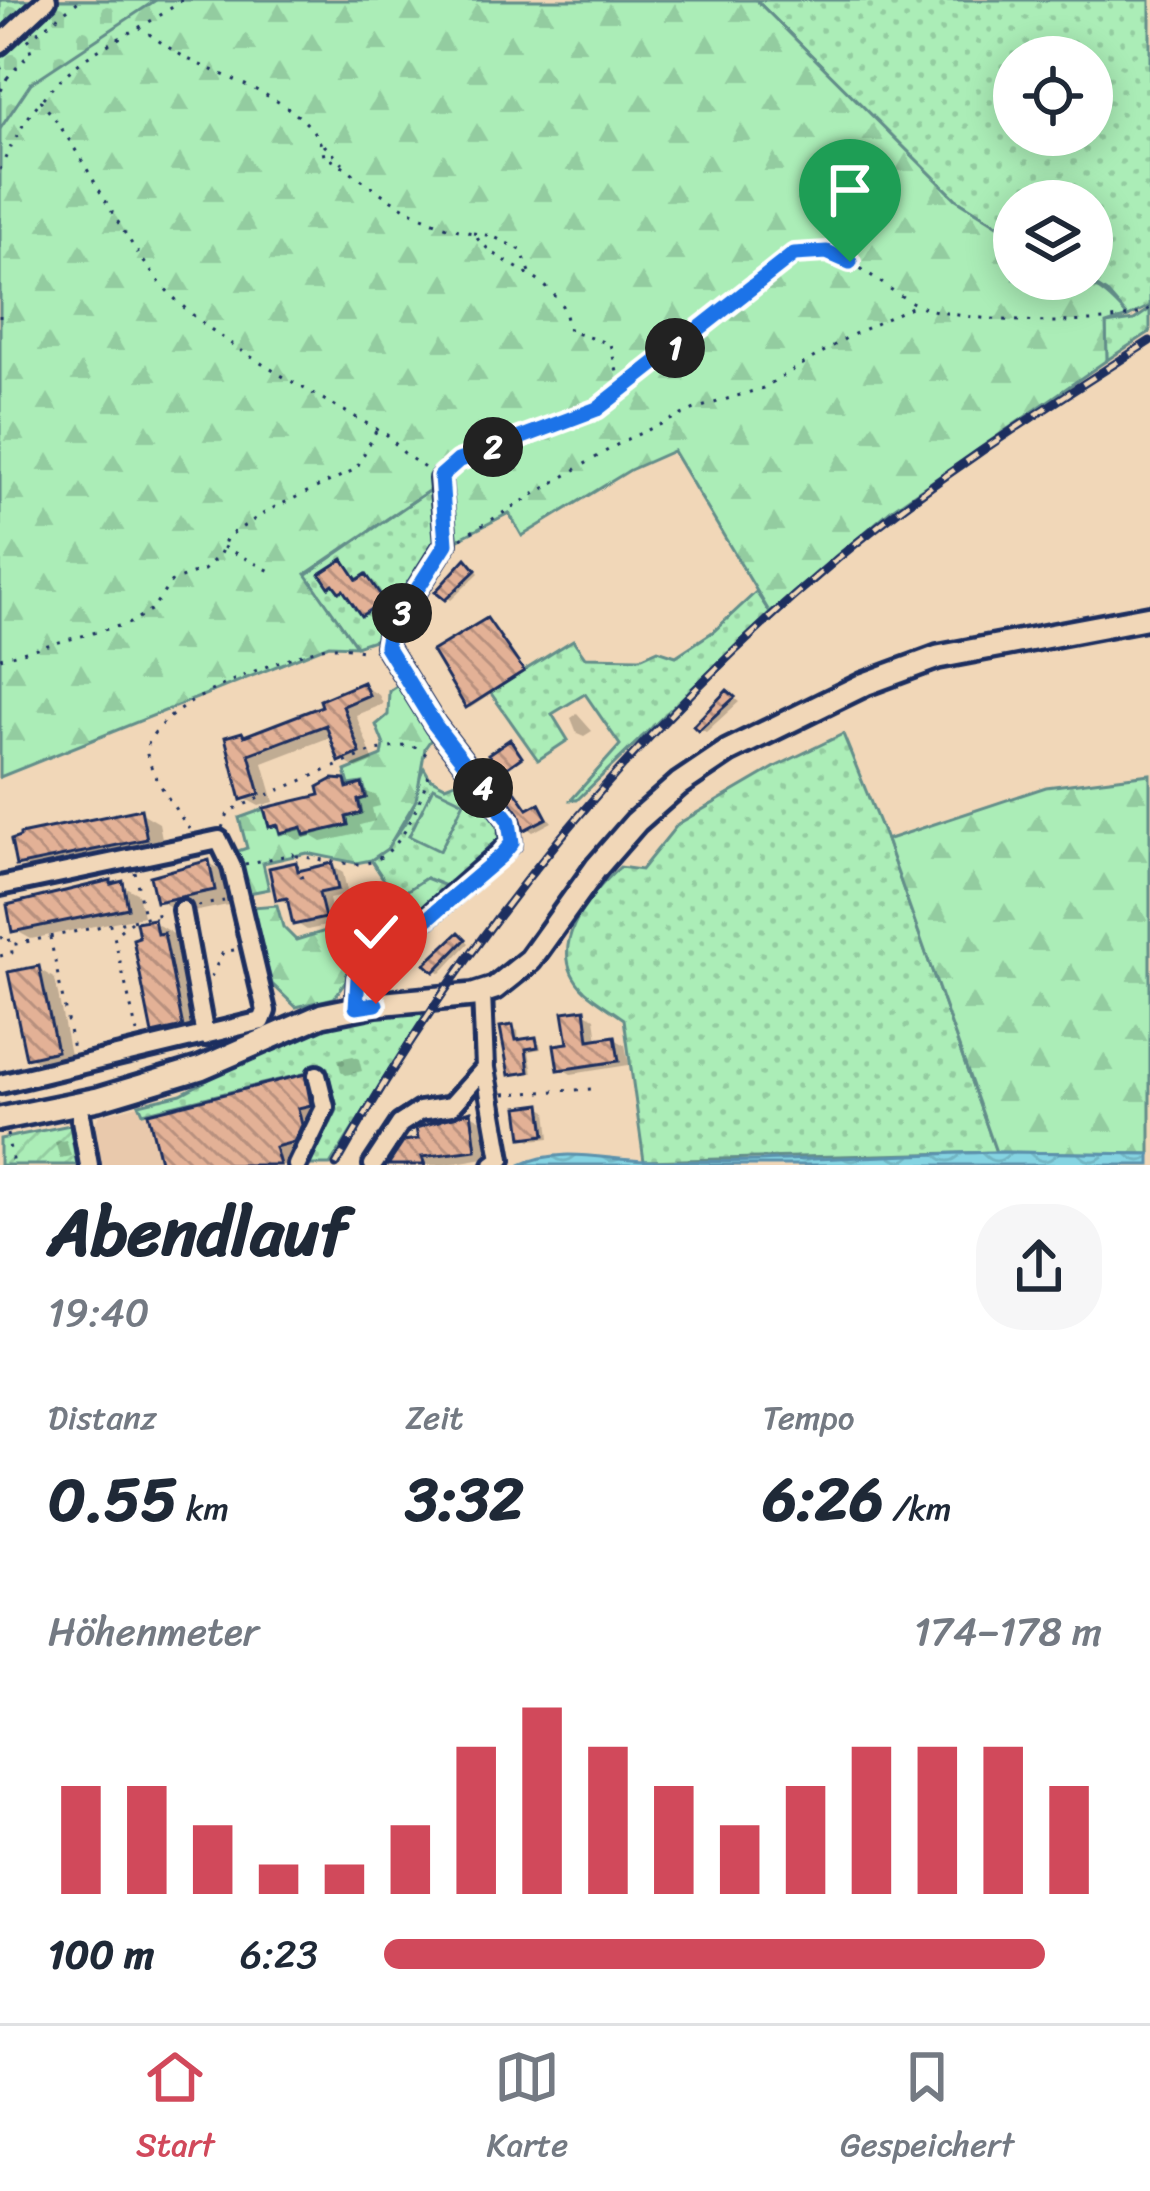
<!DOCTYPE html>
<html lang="de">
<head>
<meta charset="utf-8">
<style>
  :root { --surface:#fff; --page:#f6f6f7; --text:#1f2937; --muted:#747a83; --line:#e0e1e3; --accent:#d1495b }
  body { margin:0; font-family:Sriracha,sans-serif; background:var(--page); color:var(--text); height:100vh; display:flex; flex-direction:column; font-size:45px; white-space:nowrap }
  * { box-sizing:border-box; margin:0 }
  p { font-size:39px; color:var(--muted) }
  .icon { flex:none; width:66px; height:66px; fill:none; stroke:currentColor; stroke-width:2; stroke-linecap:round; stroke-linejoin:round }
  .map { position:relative; height:1165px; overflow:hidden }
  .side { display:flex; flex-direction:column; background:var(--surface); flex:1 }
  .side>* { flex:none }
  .tools { position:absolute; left:993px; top:36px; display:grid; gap:24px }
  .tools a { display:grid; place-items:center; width:120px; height:120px; border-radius:50%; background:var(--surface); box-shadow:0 6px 30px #0003; font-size:60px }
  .pin { position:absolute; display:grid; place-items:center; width:102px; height:102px; color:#fff; margin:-123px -51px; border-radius:50% 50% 50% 0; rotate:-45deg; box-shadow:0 0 12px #0007 }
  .pin .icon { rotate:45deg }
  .km { position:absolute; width:60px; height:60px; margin:-30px; border-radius:50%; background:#222; color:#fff; font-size:33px; line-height:60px; text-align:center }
  .round { display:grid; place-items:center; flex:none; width:126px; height:126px; border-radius:48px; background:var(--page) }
  .summary { display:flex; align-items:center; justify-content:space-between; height:204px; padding:0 48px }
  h1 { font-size:66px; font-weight:800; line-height:90px }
  .metrics { display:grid; grid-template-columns:repeat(3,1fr); gap:18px; height:204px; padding:12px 48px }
  .metrics div { display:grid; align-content:center }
  .metrics b { font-size:60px; font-weight:800 }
  .metrics small { font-size:33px; font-weight:400 }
  .metrics p { font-size:33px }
  .chart { height:336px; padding:24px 48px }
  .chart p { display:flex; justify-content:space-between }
  .chart svg { width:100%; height:216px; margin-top:12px; stroke:var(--accent); stroke-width:6 }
  ul { padding:0 48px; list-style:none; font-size:39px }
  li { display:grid; grid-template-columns:192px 144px 1fr; align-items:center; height:90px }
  li i { height:30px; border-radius:15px; background:var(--accent) }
  .tabs { display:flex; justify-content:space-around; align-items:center; height:168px; border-top:3px solid var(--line); background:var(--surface); font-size:33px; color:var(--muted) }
  .tabs a { display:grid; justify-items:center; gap:6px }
  .tabs .current { color:var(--accent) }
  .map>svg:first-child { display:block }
</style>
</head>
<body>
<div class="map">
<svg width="1150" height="1165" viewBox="0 0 1150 1165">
  <defs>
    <pattern id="grass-dots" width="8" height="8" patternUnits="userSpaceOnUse" patternTransform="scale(3)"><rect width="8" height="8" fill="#abedb7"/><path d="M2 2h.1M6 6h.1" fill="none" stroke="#93cca0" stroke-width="1.8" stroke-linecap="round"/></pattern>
    <pattern id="forest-firs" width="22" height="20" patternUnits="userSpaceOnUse" patternTransform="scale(3)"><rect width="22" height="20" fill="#abedb7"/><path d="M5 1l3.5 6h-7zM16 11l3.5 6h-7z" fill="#93cca0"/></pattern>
    <pattern id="cemetery-stones" width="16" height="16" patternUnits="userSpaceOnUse" patternTransform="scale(3)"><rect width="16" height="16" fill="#abedb7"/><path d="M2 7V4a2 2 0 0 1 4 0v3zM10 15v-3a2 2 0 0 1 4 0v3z" fill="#93cca0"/></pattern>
    <pattern id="garden-furrows" width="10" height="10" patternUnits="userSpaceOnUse" patternTransform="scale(3)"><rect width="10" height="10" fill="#abedb7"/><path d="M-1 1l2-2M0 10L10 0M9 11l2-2" fill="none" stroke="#93cca0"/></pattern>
    <pattern id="water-waves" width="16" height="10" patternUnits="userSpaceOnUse" patternTransform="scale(3)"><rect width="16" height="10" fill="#85d4e2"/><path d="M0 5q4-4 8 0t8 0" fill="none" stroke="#72b6c4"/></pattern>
    <pattern id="building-back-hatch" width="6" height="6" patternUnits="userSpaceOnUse" patternTransform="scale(3)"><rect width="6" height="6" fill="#e3b196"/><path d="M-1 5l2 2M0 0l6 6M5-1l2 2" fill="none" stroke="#b7907e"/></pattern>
  </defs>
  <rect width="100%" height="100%" fill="#f1d7b8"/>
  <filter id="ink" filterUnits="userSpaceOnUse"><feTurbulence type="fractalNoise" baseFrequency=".00833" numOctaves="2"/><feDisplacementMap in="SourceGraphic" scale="24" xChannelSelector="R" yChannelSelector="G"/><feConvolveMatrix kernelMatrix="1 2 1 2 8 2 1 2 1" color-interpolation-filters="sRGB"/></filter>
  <g filter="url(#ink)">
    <path fill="#e9c9ac" d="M409 1036 330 1165H99L92 1127 100 1115Z"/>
    <path fill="url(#grass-dots)" stroke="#638e8a" stroke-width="3" fill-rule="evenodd" d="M756 0H1150V306L1128 317 1108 294 1085 279H1092V201H1014V235L956 199ZM1014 57H1092V135H1014Z
      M1150 309V332L1107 360 1106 324 1134 320Z
      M434 487 445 544 386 636 356 646 306 575Z
      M756 592 770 613 577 800H571L620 745 585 694 552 714 568 740 538 760 490 692 573 640 585 657 640 658 658 650 676 656 714 631Z
      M843 734 886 840 996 1152 644 1161 624 1019C612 1010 596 1001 585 991 542 950 588 896 620 867L641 870 678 824 777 766Z
      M424 768 430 778 445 786 455 782 473 784 495 812 507 836 450 894 426 878 396 898 371 860C389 847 412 819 416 796 419 784 417 779 424 768Z
      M428 1009 330 1165H309L337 1110 327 1068 143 1113 139 1104 181 1094 277 1043 361 1012Z"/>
    <path fill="url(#forest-firs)" stroke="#638e8a" stroke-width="3" d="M0 0H756L956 199 1014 235V279C1072 279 1088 270 1128 317L1106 324 1107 360 891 510 770 613 673 451 630 470 522 536 509 513 447 545 434 487 306 574 356 646 329 645 0 777Z
      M401 683 434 735 425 748 416 800 387 849 371 860 356 863 307 853 263 863 269 889 249 893 238 851 247 848 239 818 264 809 269 827 277 825 280 834 302 828 305 836 319 832 318 825 331 821 334 829 348 825 347 817 362 813 359 800 367 797 363 783 349 785 345 771 382 756 384 745 376 725 388 715 389 691Z
      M1150 774V1154L996 1152 886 840 1046 787Z
      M426 878 446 886 450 894 354 970 334 998 296 1007 272 984 252 907 277 905 283 927 296 940 329 930 345 914 396 898Z"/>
    <path fill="url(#cemetery-stones)" stroke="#638e8a" stroke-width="3" d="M0 0H156L31 83 0 129Z"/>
    <path fill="url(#garden-furrows)" stroke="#638e8a" stroke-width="3" d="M70 1125 77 1165H0V1139Z"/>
    <path fill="#abedb7" stroke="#638e8a" stroke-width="3" d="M433 787 464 802 440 851 409 836Z"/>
    <path fill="url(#water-waves)" stroke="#5b92ad" stroke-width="3" d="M996 1152 1150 1154V1165H520C561 1146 604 1160 647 1161 763 1164 880 1155 996 1152Z"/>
    <path fill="#0003" d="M343 562 361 581 366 577 375 582 391 606 372 619 363 614 350 595 331 585Z
      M471 564 479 573 451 600 439 592Z
      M490 623 525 672 470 708 468 706Z
      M363 686 379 695 383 704 356 715 374 762 357 769 342 760 333 736 263 763 274 802 259 806 244 798 248 738 326 707Z
      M733 697 739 702 706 732 700 729Z
      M577 714 592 731 584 736 577 733 571 718Z
      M506 782 531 811 539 807 552 822 533 832 527 828Z
      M344 783 377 796 380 806 372 808 375 821 360 825 362 833 322 842 312 836 298 840 271 825Z
      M140 812 159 823 164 848 38 875 19 864Z
      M209 863 233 877 238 903 183 914 158 900Z
      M295 865 307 872 332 866 343 873 348 895 329 899 335 924 307 930 296 923 291 906 279 898Z
      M122 885 138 894 143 916 31 939 15 930Z
      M153 922 187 942 198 956 216 1046 189 1052 155 1032Z
      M465 939 469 943 441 973 435 969Z
      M39 969 55 979 71 1060 44 1065 28 1056Z
      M584 1012 595 1018 598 1041 615 1039 625 1045 629 1065 571 1074 561 1068Z
      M513 1028 518 1031 519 1042 540 1043 541 1049 529 1051 533 1073H512Z
      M353 1056 359 1059 362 1071 346 1075 341 1071 338 1059Z
      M304 1077 320 1087 310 1150 290 1155 292 1165H164L152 1115Z
      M540 1107 547 1111 550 1138 531 1140 524 1136Z
      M471 1114 485 1122 490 1157 444 1165H392L406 1144 422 1142Z
      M66 1140 71 1156 60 1158 55 1142Z"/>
    <path fill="url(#building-back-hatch)" stroke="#1b2f5e" stroke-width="3" d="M466 558 476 570 445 600 435 592Z
      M343 559 357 580 366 574 384 600 361 616 343 590 339 592 333 584 329 587 320 574Z
      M487 618 524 671 466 708 432 651Z
      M363 682 369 695 343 706 360 753 339 762 326 725 249 754 260 794 241 800 225 737 242 732 244 736 322 706 320 700Z
      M727 690 735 697 698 731 693 726Z
      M510 739 522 757 501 772 488 754Z
      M506 778 528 809 539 803 547 818 524 830 519 813 497 784Z
      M333 779 345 780 347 788 362 784 366 798 358 800 361 813 346 817 348 825 304 835 302 827 280 833 278 825 269 827 264 808 320 795 318 787Z
      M141 809 147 839 16 866 11 840 20 837V834Z
      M209 860 215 890 156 902 150 876Z
      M296 862 298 871 332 863 338 889 319 893 325 918 293 925 287 898 276 900 269 868Z
      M111 880V884L123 881 128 908 12 932 7 905Z
      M154 919 157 934 164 933 183 1027 152 1034 133 939 139 937 136 922Z
      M459 932 466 939 434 972 425 964Z
      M39 966 57 1051 26 1058 8 972Z
      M585 1009 589 1040 615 1036 619 1061 558 1070 554 1045 568 1043 563 1012Z
      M513 1025 516 1040 536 1037 538 1047 526 1049 529 1072 509 1075 500 1027Z
      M305 1074 311 1105 298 1108 302 1125 294 1142 275 1147 280 1165H161L148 1113Z
      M541 1104 545 1135 522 1138 518 1107Z
      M471 1111 476 1150 422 1157 425 1165H388L404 1141 418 1139 416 1128Z"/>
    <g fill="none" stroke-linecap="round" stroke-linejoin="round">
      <defs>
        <path id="minor" d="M0 44 47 0
          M0 886 219 840 232 867 266 1011 262 1021 0 1084
          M182 910 205 1036
          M482 993 485 1068 501 1159 493 1165
          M356 1007 358 978 511 843 509 821 435 725 386 646 388 635 446 543 440 479
          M78 1103 89 1165
          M297 1165 325 1107 317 1075
          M373 1165 400 1124 420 1111 451 1106 485 1068"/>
        <path id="major" d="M0 1119 98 1099 201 1068 322 1015 376 1004 473 995 495 988 530 960 596 868 636 822 679 784 728 751 865 684 938 657 1150 617"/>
      </defs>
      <use href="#minor" stroke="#1b2f5e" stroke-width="26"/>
      <use href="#major" stroke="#1b2f5e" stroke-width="30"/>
      <path stroke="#1b2f5e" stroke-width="3" stroke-dasharray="3 9" stroke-linecap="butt" d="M139 27C155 38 171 50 188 59 228 80 319 106 324 157 342 163 351 172 366 183 401 207 431 226 473 233 495 264 538 271 560 302 565 310 566 322 569 331L610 344 622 392
        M0 67 7 78 0 93
        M7 78 31 52 27 41 80 0
        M40 100C85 154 112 223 157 279 206 341 318 395 387 435L405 454 430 472
        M324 145 343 163
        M0 170C19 125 45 88 85 59 116 37 152 24 182 0
        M473 233 492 236 521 250 532 277
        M0 315V323
        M449 468 501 443 597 409 779 263C839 229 869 284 920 306 957 322 1120 331 1150 308
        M461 538 625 440 695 409 763 388 848 337 915 305
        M223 547 274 573
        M0 658 130 623 152 609 172 581 204 570 220 554 227 537 269 510 356 469 376 431
        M222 828 229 811 375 750 412 745 427 755
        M190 829C179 816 143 763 147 748 157 703 280 659 322 648 336 645 355 649 369 651
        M296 856C315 858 335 863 354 864 399 866 416 809 429 775
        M245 864 293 854 303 881 298 882
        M135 872 144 916
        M198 906 224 901
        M131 921 114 936 137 1033
        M50 937 73 1049
        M0 938 9 936 10 944
        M0 956 12 953 11 945 165 913
        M211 977 223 952 234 950
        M504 1094 592 1089
        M7 1134 13 1165"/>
      <use href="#minor" stroke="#f1d7b8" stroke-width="16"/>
      <use href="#major" stroke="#f1d7b8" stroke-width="21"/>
      <defs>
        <path id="rail" d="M336 1165C465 935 635 729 837 559 935 477 1043 410 1150 341"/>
      </defs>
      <use href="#rail" stroke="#1b2f5e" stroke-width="9"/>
      <use href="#rail" stroke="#f1d7b8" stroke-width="4.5" stroke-dasharray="14" stroke-linecap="butt"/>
    </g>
  </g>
  <g fill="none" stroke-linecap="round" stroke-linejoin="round" filter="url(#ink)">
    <defs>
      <path id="route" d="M376 1004 356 1007 358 978 502 855 512 843 509 821 435 725 386 646 388 635 446 544 441 476 458 461 597 409 794 254 827 252 850 262"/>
    </defs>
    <use href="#route" stroke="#fff" stroke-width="24"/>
    <use href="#route" stroke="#1a73e8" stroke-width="15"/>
  </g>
</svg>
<div class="tools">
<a><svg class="icon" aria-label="locate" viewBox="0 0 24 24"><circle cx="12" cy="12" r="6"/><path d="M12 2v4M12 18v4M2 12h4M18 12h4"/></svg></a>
<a><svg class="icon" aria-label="layers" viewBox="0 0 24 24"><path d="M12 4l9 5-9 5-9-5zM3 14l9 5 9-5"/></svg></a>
</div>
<div class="pin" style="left:850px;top:262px;background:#1e9e55"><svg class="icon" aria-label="arrive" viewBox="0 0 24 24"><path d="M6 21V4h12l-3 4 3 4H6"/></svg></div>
<div class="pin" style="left:376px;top:1004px;background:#d93025"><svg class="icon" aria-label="check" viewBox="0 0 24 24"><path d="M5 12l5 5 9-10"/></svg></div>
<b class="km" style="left:675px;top:348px">1</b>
<b class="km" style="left:493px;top:447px">2</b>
<b class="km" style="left:402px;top:613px">3</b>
<b class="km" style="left:483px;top:788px">4</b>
</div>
<section class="side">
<div class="summary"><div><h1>Abendlauf</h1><p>19:40</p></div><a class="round"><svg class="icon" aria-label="share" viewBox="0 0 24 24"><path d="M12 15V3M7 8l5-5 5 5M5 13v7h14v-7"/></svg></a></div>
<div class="metrics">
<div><p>Distanz</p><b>0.55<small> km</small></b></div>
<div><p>Zeit</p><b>3:32</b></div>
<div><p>Tempo</p><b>6:26<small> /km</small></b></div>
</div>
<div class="chart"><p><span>Höhenmeter</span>174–178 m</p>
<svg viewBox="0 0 160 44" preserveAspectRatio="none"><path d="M5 44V22M15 44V22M25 44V30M35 44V38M45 44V38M55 44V30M65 44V14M75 44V6M85 44V14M95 44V22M105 44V30M115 44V22M125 44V14M135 44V14M145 44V14M155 44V22"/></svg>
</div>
<ul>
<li><b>100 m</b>6:23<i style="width:92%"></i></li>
</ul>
</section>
<nav class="tabs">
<a class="current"><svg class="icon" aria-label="home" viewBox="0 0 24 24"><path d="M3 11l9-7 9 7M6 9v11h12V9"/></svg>Start</a>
<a><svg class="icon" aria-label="map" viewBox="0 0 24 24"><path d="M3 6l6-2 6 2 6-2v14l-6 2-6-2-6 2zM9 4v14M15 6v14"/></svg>Karte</a>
<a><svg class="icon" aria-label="saved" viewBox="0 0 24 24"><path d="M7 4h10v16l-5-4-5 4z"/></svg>Gespeichert</a>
</nav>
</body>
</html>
